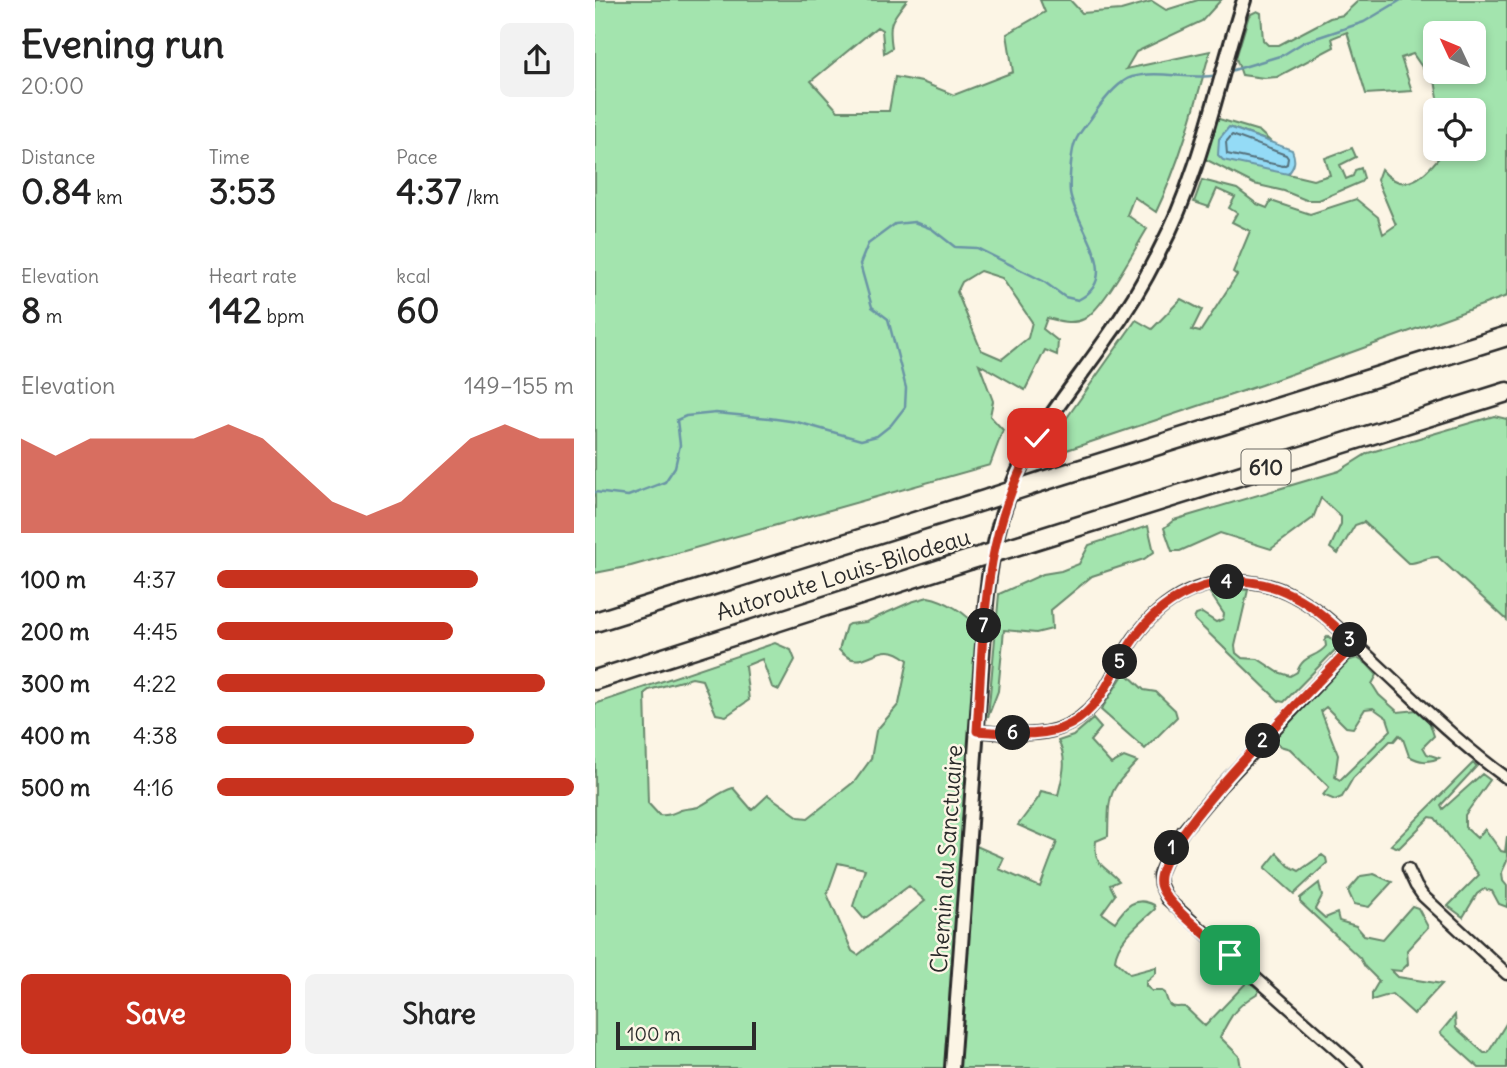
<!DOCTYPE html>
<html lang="en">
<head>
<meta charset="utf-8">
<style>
  :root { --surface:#fff; --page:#f2f2f2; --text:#222; --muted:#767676; --accent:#c8321e }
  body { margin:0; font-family:Delius,sans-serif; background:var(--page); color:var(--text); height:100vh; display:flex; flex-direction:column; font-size:26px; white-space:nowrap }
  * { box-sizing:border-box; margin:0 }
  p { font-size:23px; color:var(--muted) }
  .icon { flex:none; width:38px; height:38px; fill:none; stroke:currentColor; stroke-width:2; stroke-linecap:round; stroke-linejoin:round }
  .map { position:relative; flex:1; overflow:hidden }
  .panel { display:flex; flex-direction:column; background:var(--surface); width:595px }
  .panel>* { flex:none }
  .needle { width:46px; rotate:314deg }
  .tools { position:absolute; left:828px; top:21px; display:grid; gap:14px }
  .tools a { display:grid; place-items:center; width:63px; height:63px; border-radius:10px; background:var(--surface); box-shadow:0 4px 10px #0003; font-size:35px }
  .scale { position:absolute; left:21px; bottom:18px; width:140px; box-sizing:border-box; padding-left:7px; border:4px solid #2b2b2b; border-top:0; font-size:19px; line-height:24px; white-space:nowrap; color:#2b2b2b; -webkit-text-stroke:5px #fcf5e5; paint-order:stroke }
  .pin { position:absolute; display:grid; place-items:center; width:60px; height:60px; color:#fff; margin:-30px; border-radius:14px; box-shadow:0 4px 10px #0006 }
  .km { position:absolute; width:35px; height:35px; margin:-18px; border-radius:50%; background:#222; color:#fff; font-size:19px; line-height:35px; text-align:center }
  .round { display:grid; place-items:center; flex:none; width:74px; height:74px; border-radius:10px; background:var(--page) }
  .overview { display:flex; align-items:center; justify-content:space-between; height:119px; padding:0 21px }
  h1 { font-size:38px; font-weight:700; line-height:52px }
  .figures { display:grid; grid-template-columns:repeat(3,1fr); gap:10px; height:119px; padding:7px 21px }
  .figures div { display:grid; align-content:center }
  .figures b { font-size:35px; font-weight:700 }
  .figures small { font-size:19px; font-weight:400 }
  .figures p { font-size:19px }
  .chart { height:196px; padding:14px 21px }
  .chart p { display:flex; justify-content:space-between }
  .chart svg { width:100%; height:126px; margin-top:7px; fill:var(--accent); opacity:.7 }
  .cta { display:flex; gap:14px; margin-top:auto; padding:14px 21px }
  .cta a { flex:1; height:80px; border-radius:10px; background:var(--accent); color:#fff; font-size:28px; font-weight:700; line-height:80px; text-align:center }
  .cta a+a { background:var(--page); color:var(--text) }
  ul { padding:0 21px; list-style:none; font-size:23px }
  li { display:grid; grid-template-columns:112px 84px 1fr; align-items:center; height:52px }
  li i { height:18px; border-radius:9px; background:var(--accent) }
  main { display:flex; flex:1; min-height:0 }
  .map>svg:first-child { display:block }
</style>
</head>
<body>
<main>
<section class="panel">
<div class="overview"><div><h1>Evening run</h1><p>20:00</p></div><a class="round"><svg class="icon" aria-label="share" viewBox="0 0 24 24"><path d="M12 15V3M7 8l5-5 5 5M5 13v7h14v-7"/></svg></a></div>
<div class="figures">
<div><p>Distance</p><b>0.84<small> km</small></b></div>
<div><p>Time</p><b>3:53</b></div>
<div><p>Pace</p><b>4:37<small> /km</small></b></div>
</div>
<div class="figures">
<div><p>Elevation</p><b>8<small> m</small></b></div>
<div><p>Heart rate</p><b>142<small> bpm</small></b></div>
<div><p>kcal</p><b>60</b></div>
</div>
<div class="chart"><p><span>Elevation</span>149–155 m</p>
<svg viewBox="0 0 160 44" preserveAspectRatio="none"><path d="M0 44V11L10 17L20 11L30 11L40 11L50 11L60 6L70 11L80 22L90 33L100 38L110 33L120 22L130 11L140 6L150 11L160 11V44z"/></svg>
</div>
<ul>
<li><b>100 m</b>4:37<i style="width:73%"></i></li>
<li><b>200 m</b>4:45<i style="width:66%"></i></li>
<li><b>300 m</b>4:22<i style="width:92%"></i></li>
<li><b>400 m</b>4:38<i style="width:72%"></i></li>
<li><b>500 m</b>4:16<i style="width:100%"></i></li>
</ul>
<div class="cta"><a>Save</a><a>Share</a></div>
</section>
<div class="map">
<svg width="912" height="1068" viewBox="0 0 912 1068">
  <rect width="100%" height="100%" fill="#fcf5e5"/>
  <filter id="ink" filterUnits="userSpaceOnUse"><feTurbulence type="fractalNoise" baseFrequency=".0143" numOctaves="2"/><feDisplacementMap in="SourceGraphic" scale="14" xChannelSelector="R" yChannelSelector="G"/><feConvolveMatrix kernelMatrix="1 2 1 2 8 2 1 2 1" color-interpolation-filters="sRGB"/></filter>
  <g filter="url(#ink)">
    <path fill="#a3e4ae" stroke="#67886c" stroke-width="2" fill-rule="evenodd" d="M0 0H312C296 20 293 22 297 48L289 53 287 30 282 27 216 81 243 111H294L300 77 327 82 359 95 418 72 412 34 450 12 445 0H475L487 13 526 10 557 1 571 10 603 0H626L607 21 541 52 531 69 615 51C600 106 586 160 561 212L539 197 532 215 552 229C539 250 509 308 489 319 477 325 465 321 452 318L448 329 463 341 462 355 450 350 430 390 384 364 398 401 395 416 408 430 395 465 36 566 0 573ZM385 271 407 278 437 322 433 338 407 359 386 350 362 292 367 282Z
      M764 0H912V296L666 385 442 460 541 320 557 329 586 299 607 310 597 330 605 332 642 275 638 272 655 231 637 222 642 213 634 208 640 197 622 189 614 207 599 202 607 180 642 189 662 204 672 208 676 201 715 214 761 199 783 217 788 234 801 225 782 180 786 169C812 200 833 171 851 149H878V110H849L843 98 839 74 829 70 818 54 806 58 817 91 771 94 752 32 737 38 739 47 682 77 669 78 647 75 641 58 654 15 662 11 666 13 668 40 673 45H684L735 18 748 15ZM878 33V72H840V33Z
      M624 119 664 131 676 142 634 127 693 174 718 180 735 175 730 158 757 148 761 157 745 165 751 179 758 176 760 170 766 168 769 178 766 182 724 200H711L689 191 659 184 610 159 620 122Z
      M899 416 912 419V620L843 557C831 556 823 564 813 563L769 522 760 525 743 554 735 548 746 524V517L726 498 718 518 676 549 625 533 585 551H577L569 528 579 520 744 471 773 453Z
      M553 526 559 552 549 559 497 576 456 610 457 629 441 633 409 630 403 691 393 717 404 594 448 574 466 571 484 564 494 545Z
      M629 588 653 590 640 646 641 653 647 658 663 659 683 672 695 676 702 672C709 653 721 659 731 646L730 639 733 636 741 644V649L689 702 684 701 599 619 601 615 607 613 621 622 628 619 629 614 615 593Z
      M333 597C349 600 373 613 382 628L366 844 379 845 409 858 404 869 445 887 462 842 423 825 444 797 446 791 463 795C468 775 473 759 463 741L478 736 498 719 506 728 495 741 516 764 529 757 542 762C512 793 514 794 513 836L501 841C498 867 511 866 524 881L515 885 520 895 507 913 520 922C530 907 540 895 559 905L560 909C546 923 523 938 520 960L535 974 561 967V973L551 982V986L557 991H567L570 993C575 1011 576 1006 590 1007L610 1026 653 981 664 990 663 993C641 1006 636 1015 625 1037L644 1056 646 1068H0V704L180 643 196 650 200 660 184 690 177 687 167 659 150 666 154 700 131 716 121 714 107 680 97 678 54 690 50 693 53 803 64 815C74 816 78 813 86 810 92 808 97 809 103 807 116 801 124 792 138 788L157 810 173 795 204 817 213 818 260 781 276 759 281 731 304 704 313 660C282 633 270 678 244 650L251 626 254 624 271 622 316 602ZM243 863 270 869 258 906 269 919 314 886 330 901 263 955 257 951 232 894Z
      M762 658 772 664 782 675 777 684 784 695 803 712 822 710 834 721 839 736 828 747 832 754 844 758C833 763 825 762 814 756L808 739 804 735 799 741H795L758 778 747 797 740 800 728 795 734 787 695 749 685 746 678 738 755 660ZM731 707 751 727 758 728 770 709 778 708 792 718 796 730 745 780 740 777 743 755 726 711Z
      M530 672 549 690 561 692 580 710 582 717 550 749 506 710Z
      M878 763 882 766 846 805 848 809 887 774 895 780 870 815V827L882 838 890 829 906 851 910 852 912 836V861L907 872 908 881 912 886V907L904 904 897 891 889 889 882 894 868 917 853 906 884 875 840 818 835 817 804 848 796 845Z
      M682 853 694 866 704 871 727 855 731 858 732 863 699 894 670 868Z
      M779 874 797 882 774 907 759 904 753 891 766 876Z
      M724 883 727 896 720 909 730 918 742 913 744 921 761 926 769 935 788 939 817 906 823 908 833 927 812 950 813 964 806 971 796 970 803 977 847 984 819 1014 797 994 777 1000V993L784 981 770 967 765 958 705 902V898Z
      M860 1015 861 1028 889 1053H893L912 1022V1068H884L845 1033Z"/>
    <path fill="#94dbf6" stroke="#6a95a5" stroke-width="2" d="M634 127 697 150C701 160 700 166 693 174L628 160 623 155 624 139Z"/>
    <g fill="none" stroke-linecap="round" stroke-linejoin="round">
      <path stroke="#55717c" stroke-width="2" d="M637 135 691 155 693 158 692 164 688 166 632 154 631 142Z"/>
      <path stroke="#6a95a5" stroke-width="2.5" d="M632 72 688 55 709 42 769 22 806 0
        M0 492 33 496 70 482 80 467 85 445 82 420 91 416 121 413 174 418 202 422 266 440 282 436 296 425 310 407 311 388 293 319 277 307 265 264 273 244 300 224 319 222 337 229 360 247 382 248 448 281 470 297 483 300C530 276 480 227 475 192 474 182 476 149 481 140 485 131 494 122 499 114 508 101 522 82 537 77 565 69 595 81 622 75"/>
      <defs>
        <path id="minor" d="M760 644 626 786 589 830 573 854 564 875 565 884 572 899 762 1068
          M382 731C408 733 441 738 466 728 501 715 513 684 529 654 553 611 593 581 644 581 663 582 683 587 699 596 726 610 747 632 769 652 816 695 861 742 912 778
          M813 869 821 886 828 896 912 974"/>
        <path id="tertiary" d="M357 1068 391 604C395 556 405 510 426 466 449 420 483 380 512 338 532 311 549 282 564 252 606 173 622 84 649 0"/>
        <path id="motorway" d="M448 481 912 336
          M430 543 912 392
          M0 622 393 499
          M0 680 374 560"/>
      </defs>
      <use href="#minor" stroke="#2b2b2b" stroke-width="15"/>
      <use href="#tertiary" stroke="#2b2b2b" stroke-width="18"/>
      <use href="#motorway" stroke="#2b2b2b" stroke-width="23"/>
      <use href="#minor" stroke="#fcf5e5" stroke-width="10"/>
      <use href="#tertiary" stroke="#fcf5e5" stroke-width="12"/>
      <use href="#motorway" stroke="#fcf5e5" stroke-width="18"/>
      <defs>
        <path id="motorway-bridge" d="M393 499 448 481
          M374 560 430 543"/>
      </defs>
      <use href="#motorway-bridge" stroke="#2b2b2b" stroke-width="23" stroke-linecap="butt"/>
      <use href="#motorway-bridge" stroke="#fcf5e5" stroke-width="18"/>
    </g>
  </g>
  <g fill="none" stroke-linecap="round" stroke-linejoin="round" filter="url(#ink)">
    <defs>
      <path id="route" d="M442 438C387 531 389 626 382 731 413 733 449 739 476 724 508 706 517 672 536 643 570 589 638 564 697 595 721 607 740 626 760 644 727 679 556 844 565 884 569 904 619 941 635 955"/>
    </defs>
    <use href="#route" stroke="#fff" stroke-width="14"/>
    <use href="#route" stroke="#c8321e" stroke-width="9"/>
  </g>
  <g text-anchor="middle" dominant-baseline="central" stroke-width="5" stroke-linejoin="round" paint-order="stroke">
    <rect fill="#fcf5e5" stroke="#6a6863" stroke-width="2" x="646.5" y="449.5" width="49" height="35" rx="5"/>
    <g font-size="21" font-weight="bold" fill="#2b2b2b">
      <text x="671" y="467">610</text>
    </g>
    <g font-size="23" fill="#2b2b2b" stroke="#fcf5e5">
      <text transform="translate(248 574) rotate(-17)">Autoroute Louis-Bilodeau</text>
      <text transform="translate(351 859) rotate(-86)">Chemin du Sanctuaire</text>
    </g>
  </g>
</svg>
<div class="tools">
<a><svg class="needle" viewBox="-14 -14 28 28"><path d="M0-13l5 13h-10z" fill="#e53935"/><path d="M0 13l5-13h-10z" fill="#767676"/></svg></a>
<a><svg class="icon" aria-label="locate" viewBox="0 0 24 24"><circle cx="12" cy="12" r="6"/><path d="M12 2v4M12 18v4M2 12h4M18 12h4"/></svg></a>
</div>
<div class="scale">100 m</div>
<div class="pin" style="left:635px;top:955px;background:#1e9e55"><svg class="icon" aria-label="arrive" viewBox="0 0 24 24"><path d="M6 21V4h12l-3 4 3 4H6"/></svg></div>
<div class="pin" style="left:442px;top:438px;background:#d93025"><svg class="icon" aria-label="check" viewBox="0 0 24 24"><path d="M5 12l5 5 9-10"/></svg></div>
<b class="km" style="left:577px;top:848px">1</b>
<b class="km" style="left:668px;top:741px">2</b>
<b class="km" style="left:755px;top:640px">3</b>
<b class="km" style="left:632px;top:582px">4</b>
<b class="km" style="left:525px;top:662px">5</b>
<b class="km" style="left:418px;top:733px">6</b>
<b class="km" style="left:389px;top:626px">7</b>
</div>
</main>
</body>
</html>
